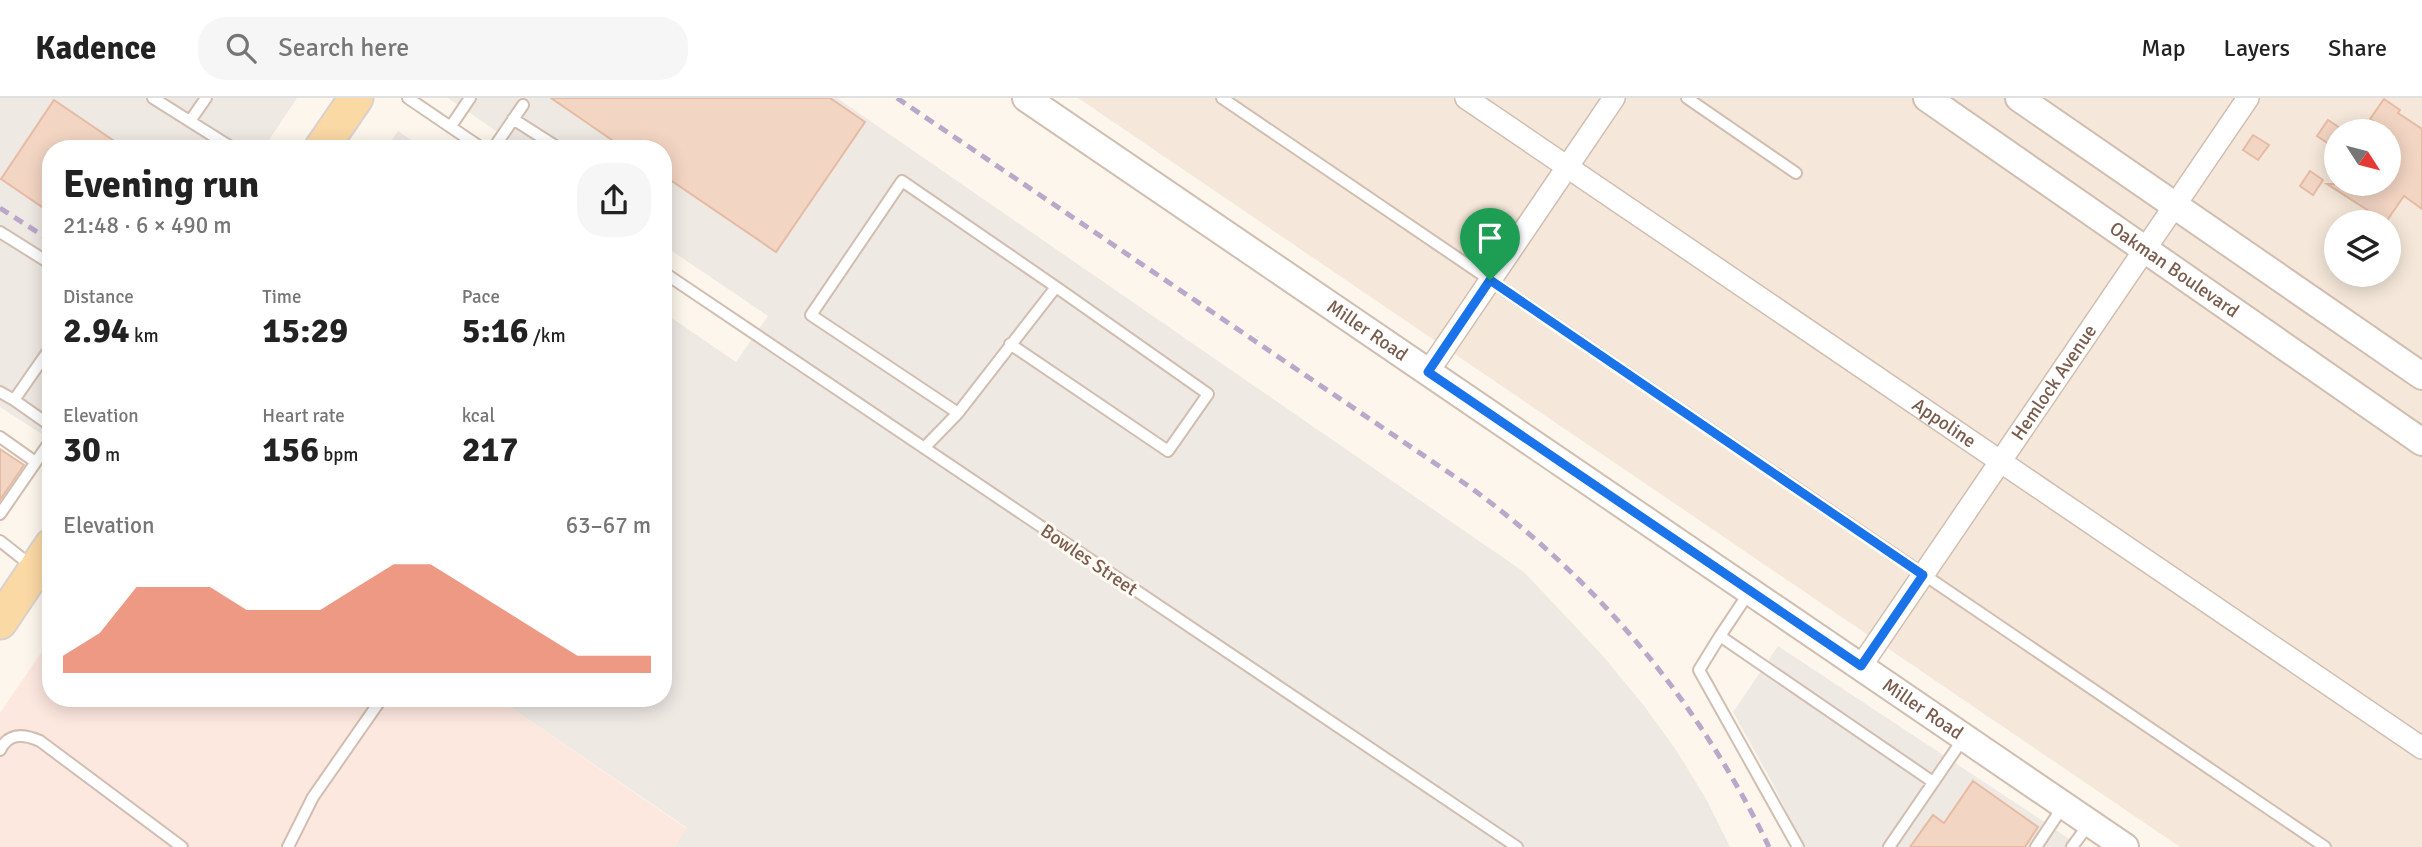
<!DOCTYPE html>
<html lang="en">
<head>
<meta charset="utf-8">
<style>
  :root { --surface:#fff; --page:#f6f6f6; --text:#222; --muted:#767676; --line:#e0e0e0; --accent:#e76f51 }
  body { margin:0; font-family:Signika,sans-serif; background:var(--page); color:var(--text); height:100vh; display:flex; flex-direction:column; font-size:26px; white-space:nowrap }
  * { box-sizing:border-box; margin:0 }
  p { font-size:23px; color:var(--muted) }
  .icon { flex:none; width:38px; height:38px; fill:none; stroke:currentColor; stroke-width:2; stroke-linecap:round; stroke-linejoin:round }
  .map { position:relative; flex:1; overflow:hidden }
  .side { position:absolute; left:42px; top:42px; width:630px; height:567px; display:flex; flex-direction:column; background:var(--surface); border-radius:28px; box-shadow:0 4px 18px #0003 }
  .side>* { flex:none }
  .needle { width:46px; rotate:126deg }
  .buttons { position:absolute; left:2324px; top:21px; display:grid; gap:14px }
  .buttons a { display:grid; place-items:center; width:77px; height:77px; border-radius:50%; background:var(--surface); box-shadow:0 4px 18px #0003; font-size:35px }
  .pin { position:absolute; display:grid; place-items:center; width:60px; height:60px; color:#fff; margin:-72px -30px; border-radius:50% 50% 50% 0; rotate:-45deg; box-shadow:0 0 7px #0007 }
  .pin .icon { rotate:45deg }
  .round { display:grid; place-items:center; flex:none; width:74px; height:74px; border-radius:28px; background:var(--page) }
  .headline { display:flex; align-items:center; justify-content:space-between; height:119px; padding:0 21px }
  h1 { font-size:38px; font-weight:700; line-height:52px }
  .metrics { display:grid; grid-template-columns:repeat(3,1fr); gap:10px; height:119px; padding:7px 21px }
  .metrics div { display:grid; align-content:center }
  .metrics b { font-size:35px; font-weight:700 }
  .metrics small { font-size:19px; font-weight:400 }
  .metrics p { font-size:19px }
  .chart { height:196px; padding:14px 21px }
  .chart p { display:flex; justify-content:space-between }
  .chart svg { width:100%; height:126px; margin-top:7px; fill:var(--accent); opacity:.7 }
  header { display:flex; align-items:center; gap:42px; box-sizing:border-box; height:98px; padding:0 35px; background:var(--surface); border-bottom:2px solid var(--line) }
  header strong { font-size:33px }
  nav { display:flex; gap:38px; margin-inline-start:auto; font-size:24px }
  .search { width:490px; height:63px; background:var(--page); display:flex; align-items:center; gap:18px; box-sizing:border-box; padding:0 24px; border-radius:28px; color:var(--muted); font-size:26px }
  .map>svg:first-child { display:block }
</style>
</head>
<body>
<header>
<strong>Kadence</strong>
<div class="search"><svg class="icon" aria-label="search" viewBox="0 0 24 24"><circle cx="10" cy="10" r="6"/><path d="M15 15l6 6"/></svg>Search here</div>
<nav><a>Map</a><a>Layers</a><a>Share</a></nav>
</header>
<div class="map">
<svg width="2422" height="749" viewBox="0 0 2422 749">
  <rect width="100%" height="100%" fill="#fdf6ec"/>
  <path fill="#f5e8da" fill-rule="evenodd" d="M1078 0H2422V749H2180ZM2336 33H2389V86H2336ZM2336 124H2389V177H2336Z"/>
  <path fill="#fde8e0" d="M51 540V600H497L687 731 674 749H0V615Z"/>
  <path fill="#efe9e4" d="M0 0H297L263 51H51V342L0 309Z
    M448 0H837L1524 474 1603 558 1645 609 1676 652 1705 699 1730 749H674L687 730 497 600H663V214L736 264 768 218 663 147V51H522Z
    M398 33 424 51H386Z
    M1778 548 2043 723 2081 749H1803L1772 684 1733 614Z"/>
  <path fill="#f3d5c3" stroke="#e6bba3" stroke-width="2" d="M551 0H830L865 24 776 154 663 77V51H625Z
    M2384 1 2400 12 2398 15 2422 31V111L2404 98 2386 124 2327 86H2389V43L2393 37 2370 21Z
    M54 2 126 51H51V115L1 81Z
    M2328 22 2343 32 2336 33V42L2332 48 2317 38Z
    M2253 37 2269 47 2258 62 2243 52Z
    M2310 73 2323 82 2313 97 2300 88Z
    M0 351 24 367 0 402Z
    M1973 683 2038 729 2025 749H1910L1933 717 1944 725Z"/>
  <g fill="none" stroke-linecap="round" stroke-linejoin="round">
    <defs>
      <path id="service" d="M153 0 234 51
        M408 0 483 51
        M1222 0 2325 749
        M1687 0 1796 75
        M513 21 560 51
        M190 23 206 0
        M451 28 470 0
        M493 51 523 7
        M0 134 51 166
        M663 174 1517 749
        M1010 246 1168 353 1208 296 1056 189
        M51 249 14 302 51 328
        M0 294 14 302
        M0 339 34 363
        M924 350 958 315 1056 189 902 83 811 217 958 315
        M0 416 51 342
        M0 443 33 469
        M1720 538 1750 493
        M0 652C9 634 24 636 40 643L182 749
        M288 749 313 699 382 600
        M1798 749 1699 572 1720 538 1933 684
        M1889 749 1963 641
        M2036 749 2064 707
        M2072 749 2089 726"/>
      <g id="minor">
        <path id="s1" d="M1466 0 2422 650"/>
        <path d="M1428 274 1614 0"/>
        <path id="s2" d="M1861 568 2248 0"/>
      </g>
      <g id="tertiary">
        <path id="s3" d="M1026 0 2125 749"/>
        <path id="s4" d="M1927 0 2422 344"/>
        <path d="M2019 0 2422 278"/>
      </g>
      <path id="primary" d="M321 51 356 0
        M0 524 51 448"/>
    </defs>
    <use href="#service" stroke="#d1beb0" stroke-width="14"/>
    <use href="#minor" stroke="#d1beb0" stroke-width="24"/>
    <use href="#tertiary" stroke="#d1beb0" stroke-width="30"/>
    <use href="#primary" stroke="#dad1cd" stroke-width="37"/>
    <use href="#service" stroke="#fff" stroke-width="10"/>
    <use href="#minor" stroke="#fff" stroke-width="21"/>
    <use href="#tertiary" stroke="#fff" stroke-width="26"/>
    <use href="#primary" stroke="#fbd9a5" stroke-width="33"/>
    <path stroke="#b9a8c9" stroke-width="5" stroke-dasharray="10 7" stroke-linecap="butt" d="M897 0 1467 387C1598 482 1699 604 1769 749
      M0 110 51 143"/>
  </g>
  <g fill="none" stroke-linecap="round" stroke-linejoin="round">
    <defs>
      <path id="route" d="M1490 182 1923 477 1861 568 1428 274Z"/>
    </defs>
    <use href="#route" stroke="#fff" stroke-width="14"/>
    <use href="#route" stroke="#1a73e8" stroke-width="9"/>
  </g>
  <g text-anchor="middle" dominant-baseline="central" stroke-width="6" stroke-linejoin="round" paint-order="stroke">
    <g font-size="19" fill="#7a5c4d" stroke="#fffaf3">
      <text stroke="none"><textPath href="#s4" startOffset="301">Oakman Boulevard</textPath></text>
      <text stroke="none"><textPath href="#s3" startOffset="413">Miller Road</textPath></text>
      <text stroke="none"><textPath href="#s2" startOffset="343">Hemlock Avenue</textPath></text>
      <text stroke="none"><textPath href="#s1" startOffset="578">Appoline</textPath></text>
      <text transform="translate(1089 462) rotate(34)">Bowles Street</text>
      <text stroke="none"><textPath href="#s3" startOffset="1085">Miller Road</textPath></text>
    </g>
  </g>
</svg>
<div class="buttons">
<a><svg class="needle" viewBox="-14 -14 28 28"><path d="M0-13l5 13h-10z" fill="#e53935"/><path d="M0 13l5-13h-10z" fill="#767676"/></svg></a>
<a><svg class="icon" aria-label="layers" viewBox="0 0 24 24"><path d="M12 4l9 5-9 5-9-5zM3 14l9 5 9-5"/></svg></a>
</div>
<div class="pin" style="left:1490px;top:182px;background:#1e9e55"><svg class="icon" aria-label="arrive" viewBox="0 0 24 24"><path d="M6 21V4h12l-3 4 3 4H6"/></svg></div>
<section class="side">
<div class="headline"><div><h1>Evening run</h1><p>21:48 · 6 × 490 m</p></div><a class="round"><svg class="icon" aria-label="share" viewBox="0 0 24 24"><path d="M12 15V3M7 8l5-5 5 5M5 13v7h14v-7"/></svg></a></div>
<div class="metrics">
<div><p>Distance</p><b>2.94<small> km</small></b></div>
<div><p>Time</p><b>15:29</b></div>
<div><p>Pace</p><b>5:16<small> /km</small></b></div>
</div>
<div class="metrics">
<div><p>Elevation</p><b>30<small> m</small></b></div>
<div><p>Heart rate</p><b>156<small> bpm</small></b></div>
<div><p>kcal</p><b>217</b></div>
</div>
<div class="chart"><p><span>Elevation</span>63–67 m</p>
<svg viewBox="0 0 160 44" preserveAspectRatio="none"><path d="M0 44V38L10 30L20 14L30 14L40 14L50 22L60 22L70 22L80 14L90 6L100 6L110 14L120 22L130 30L140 38L150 38L160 38V44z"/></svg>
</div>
</section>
</div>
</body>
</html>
